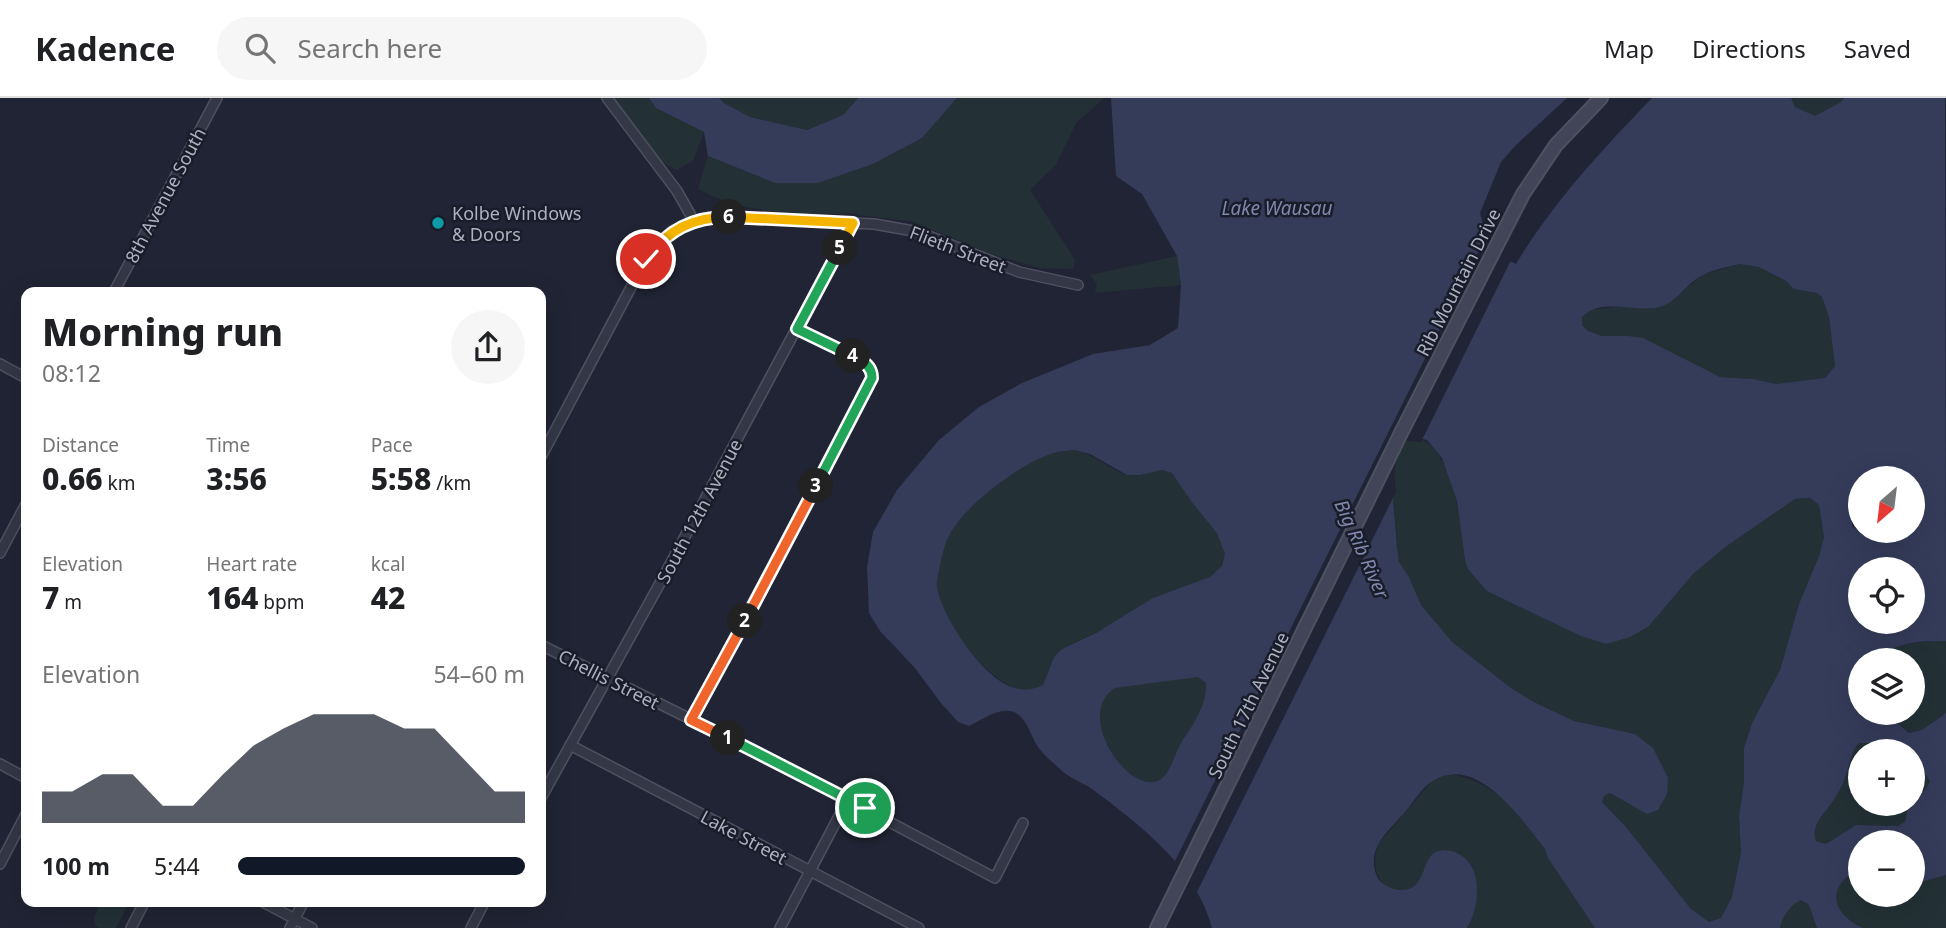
<!DOCTYPE html>
<html lang="en">
<head>
<meta charset="utf-8">
<style>
  :root { --surface:#fff; --page:#f6f6f6; --text:#202124; --muted:#757577; --line:#e0e0e0; --accent:#111827 }
  body { margin:0; font-family:"Noto Sans",sans-serif; background:var(--page); color:var(--text); height:100vh; display:flex; flex-direction:column; font-size:26px; white-space:nowrap }
  * { box-sizing:border-box; margin:0 }
  p { font-size:23px; color:var(--muted) }
  .icon { flex:none; width:38px; height:38px; fill:none; stroke:currentColor; stroke-width:2; stroke-linecap:round; stroke-linejoin:round }
  .map { position:relative; flex:1; overflow:hidden }
  .panel { position:absolute; left:21px; top:189px; width:525px; height:620px; display:flex; flex-direction:column; background:var(--surface); border-radius:14px; box-shadow:0 7px 28px #0002 }
  .panel>* { flex:none }
  .needle { width:46px; rotate:208deg }
  .buttons { position:absolute; left:1848px; top:368px; display:grid; gap:14px }
  .buttons a { display:grid; place-items:center; width:77px; height:77px; border-radius:50%; background:var(--surface); box-shadow:0 7px 28px #0002; font-size:35px }
  .pin { position:absolute; display:grid; place-items:center; width:60px; height:60px; color:#fff; margin:-30px; border:4px solid #fff; border-radius:50%; box-shadow:0 2px 7px #0007 }
  .km { position:absolute; width:35px; height:35px; margin:-18px; border-radius:50%; background:#222; color:#fff; font-size:19px; line-height:35px; text-align:center }
  .round { display:grid; place-items:center; flex:none; width:74px; height:74px; border-radius:37px; background:var(--page) }
  .summary { display:flex; align-items:center; justify-content:space-between; height:119px; padding:0 21px }
  h1 { font-size:38px; font-weight:800; line-height:52px }
  .metrics { display:grid; grid-template-columns:repeat(3,1fr); gap:10px; height:119px; padding:7px 21px }
  .metrics div { display:grid; align-content:center }
  .metrics b { font-size:30px; font-weight:800 }
  .metrics small { font-size:19px; font-weight:400 }
  .metrics p { font-size:19px }
  .chart { height:196px; padding:14px 21px }
  .chart p { display:flex; justify-content:space-between }
  .chart svg { width:100%; height:126px; margin-top:7px; fill:var(--accent); opacity:.7 }
  ul { padding:0 21px; list-style:none; font-size:23px }
  li { display:grid; grid-template-columns:112px 84px 1fr; align-items:center; height:52px }
  li i { height:18px; border-radius:9px; background:var(--accent) }
  header { display:flex; align-items:center; gap:42px; box-sizing:border-box; height:98px; padding:0 35px; background:var(--surface); border-bottom:2px solid var(--line) }
  header strong { font-size:33px }
  nav { display:flex; gap:38px; margin-inline-start:auto; font-size:24px }
  .search { width:490px; height:63px; background:var(--page); display:flex; align-items:center; gap:18px; box-sizing:border-box; padding:0 24px; border-radius:38px; color:var(--muted); font-size:26px }
  .map>svg:first-child { display:block }
</style>
</head>
<body>
<header>
<strong>Kadence</strong>
<div class="search"><svg class="icon" aria-label="search" viewBox="0 0 24 24"><circle cx="10" cy="10" r="6"/><path d="M15 15l6 6"/></svg>Search here</div>
<nav><a>Map</a><a>Directions</a><a>Saved</a></nav>
</header>
<div class="map">
<svg width="1946" height="830" viewBox="0 0 1946 830">
  <rect width="100%" height="100%" fill="#212434"/>
  <path fill="#233136" d="M614 0H649L656 10 704 34 693 63 676 72 661 63Z
    M719 0H858L843 17 807 32 750 19 724 5Z
    M957 0H1104L1076 25 1056 67 1030 92 1075 162 1073 171 1040 170 994 157 911 123 857 117V115C804 118 746 117 698 91L708 58 775 85H818L873 66 922 40Z
    M1791 0H1844L1841 4 1815 19 1795 9Z
    M1177 158 1181 187 1095 195 1097 186 1090 177Z
    M1740 166 1759 169 1786 183 1794 191 1817 195 1822 199 1829 219 1835 268 1825 280 1775 286 1753 281 1720 279 1628 238H1602L1588 233 1582 227V219L1589 212 1673 202 1702 177Z
    M1416 339C1456 352 1460 426 1465 462L1649 528 1693 476 1724 450 1795 401 1810 400 1819 407 1824 439 1819 458 1799 506 1780 572 1752 625 1744 650V684L1739 719 1741 754 1732 799 1721 820 1709 824 1691 811 1626 729 1602 704 1604 698 1610 695 1647 715 1635 636 1574 623 1534 604 1511 590 1451 544 1421 507 1409 479 1399 464 1391 377 1394 351 1405 340Z
    M1075 352C1096 357 1111 373 1128 377 1142 380 1157 368 1170 374 1179 379 1185 396 1192 404 1204 419 1235 447 1222 468 1219 472 1213 476 1210 479L1062 551 1054 559 1043 587C1038 589 1033 592 1028 592 990 592 942 523 937 489 936 482 939 474 940 468 943 453 946 440 955 428 973 402 1023 364 1054 355 1060 353 1068 353 1075 352Z
    M1934 543H1946V615L1922 632 1909 635 1884 614H1913V562H1880C1890 545 1916 545 1934 543Z
    M1198 578 1207 585C1207 606 1194 626 1182 643 1175 654 1171 674 1161 681 1131 702 1072 617 1115 590Z
    M1859 645H1874L1889 653H1860V705H1909L1905 724 1897 728 1856 727 1826 746 1816 743C1810 726 1825 716 1833 703 1838 695 1844 686 1846 677 1850 666 1851 654 1859 645Z
    M1913 665 1920 669 1930 683 1926 691 1913 700Z
    M1449 676C1498 684 1516 714 1545 751L1548 760 1595 830H1467L1471 822 1430 758C1427 768 1424 781 1414 788 1387 806 1365 772 1380 744L1432 683Z
    M1860 771V796H1913V783L1918 785 1946 777V830H1863C1830 815 1826 787 1860 771Z
    M1801 802 1809 807 1817 830H1780C1782 819 1791 806 1801 802Z
    M85 803H123L128 806 116 830H99L95 827 94 819 98 810Z"/>
  <path fill="#353c5a" fill-rule="evenodd" d="M649 0H719L724 5 750 19 807 32 843 17 858 0H957L922 40 873 66 818 85H775L708 58 704 34 656 10Z
    M1111 0H1567L1516 47 1501 64 1480 115 1485 134 1483 152 1516 166C1554 103 1602 52 1652 0H1791L1795 9 1815 18 1841 4 1844 0H1945L1946 543C1926 543 1891 543 1880 562H1860V614H1884L1909 635 1922 632 1946 615V777L1918 785 1913 783V744H1860V771C1826 787 1830 815 1863 830H1817L1809 807 1801 802C1791 806 1782 819 1780 830H1595L1548 760 1545 751C1522 722 1477 655 1433 683 1422 689 1413 705 1405 714 1393 728 1374 744 1374 762 1373 768 1376 778 1379 782 1383 787 1392 791 1398 792 1428 794 1420 761 1436 754 1442 751 1451 752 1457 755 1484 768 1480 808 1467 830H1212C1197 770 1139 726 1092 691 1082 684 1069 680 1060 671 1051 663 1041 655 1035 644 1029 633 1024 614 1009 613 996 611 980 623 969 628L958 624 940 604 915 570 880 533 869 515 867 469 873 434 897 392 939 342 979 309 1022 285 1093 256 1150 247 1178 230 1181 187 1177 158 1142 96 1116 78ZM1740 166 1759 169 1786 183 1794 191 1817 195 1822 199 1829 219 1835 268 1825 280 1776 286 1753 281 1720 279 1643 240 1628 238H1602L1588 233 1582 227V219C1600 200 1631 213 1655 210 1676 207 1686 185 1703 177 1714 171 1728 169 1740 166ZM1416 339 1427 342 1442 360 1457 403 1465 462 1468 471 1487 493 1581 538 1606 546 1630 539 1649 528 1693 476 1724 450 1795 401 1810 400 1819 407 1824 439 1819 458 1799 506 1780 572 1752 625 1744 650V684L1739 719 1741 754 1732 799 1721 820 1709 824 1691 811 1626 729 1602 704 1604 698 1610 695 1647 716 1658 712 1667 696 1668 680 1653 650 1635 636 1574 623 1534 604 1511 590 1452 544 1421 507 1409 479 1399 464 1397 448 1391 377 1394 351 1405 340ZM1075 352 1090 356 1127 377H1140L1162 372 1172 375 1191 403 1217 435 1225 456 1222 468 1210 479 1153 500 1096 535 1062 551 1054 559 1043 587C1032 592 1024 593 1012 589 982 579 942 519 937 489 936 482 939 474 940 468 943 453 946 440 955 428 973 402 1023 364 1054 355 1060 353 1068 353 1075 352ZM1860 380H1913V432H1860V430L1856 431 1852 428 1853 417 1860 407ZM1860 471H1913V523H1860ZM1198 579 1206 585C1207 606 1194 626 1182 643 1175 654 1171 674 1161 681 1132 702 1072 617 1115 590ZM1859 645H1874L1889 653H1913V665L1920 669 1930 683 1926 691 1913 700V705H1909L1905 724 1897 728 1856 727 1826 746 1816 743C1810 726 1825 716 1833 703 1838 695 1844 686 1846 677 1850 666 1851 654 1859 645Z"/>
  <path fill="#212434" d="M1489 132 1487 150 1512 160 1421 344 1406 343 1398 353 1394 377 1396 394 1194 800 1173 767Z"/>
  <g fill="none" stroke-linecap="round" stroke-linejoin="round">
    <defs>
      <path id="minor" d="M607 0 677 93 694 123
        M114 194 217 0
        M0 266 26 280
        M541 359 646 161 656 148 672 133 694 123 710 119 874 126 919 134 1019 174 1078 187
        M0 455 26 406
        M541 547 769 660 995 780 1023 725
        M691 622 872 280 870 270 861 262 797 231
        M570 647 919 830
        M0 666 26 680
        M541 700 659 487 853 125
        M0 766 26 716
        M261 803 312 830
        M131 830 145 803
        M290 830 304 803
        M471 830 485 803
        M780 830 848 701"/>
      <path id="secondary" d="M1157 830 1402 333 1523 96 1556 47 1601 0"/>
    </defs>
    <use href="#minor" stroke="#4e5160" stroke-width="12"/>
    <use href="#secondary" stroke="#4e5160" stroke-width="16"/>
    <use href="#minor" stroke="#343745" stroke-width="9"/>
    <use href="#secondary" stroke="#424557" stroke-width="12"/>
  </g>
  <g fill="none" stroke-linecap="round" stroke-linejoin="round">
    <defs>
      <path id="split-1" d="M728 640 865 710"/>
      <path id="split-2" d="M728 640 691 622 745 523"/>
      <path id="split-3" d="M745 523 816 388"/>
      <path id="split-4" d="M816 388 872 280C872 267 862 263 853 258"/>
      <path id="split-5" d="M840 150 797 231 853 258"/>
      <path id="split-6" d="M729 119 853 125 840 150"/>
      <path id="split-7" d="M646 161C668 132 692 119 729 119"/>
    </defs>
    <use href="#split-1" stroke="#fff" stroke-width="14"/>
    <use href="#split-2" stroke="#fff" stroke-width="14"/>
    <use href="#split-3" stroke="#fff" stroke-width="14"/>
    <use href="#split-4" stroke="#fff" stroke-width="14"/>
    <use href="#split-5" stroke="#fff" stroke-width="14"/>
    <use href="#split-6" stroke="#fff" stroke-width="14"/>
    <use href="#split-7" stroke="#fff" stroke-width="14"/>
    <use href="#split-1" stroke="#22a559" stroke-width="9"/>
    <use href="#split-2" stroke="#f0652b" stroke-width="9"/>
    <use href="#split-3" stroke="#f0652b" stroke-width="9"/>
    <use href="#split-4" stroke="#22a559" stroke-width="9"/>
    <use href="#split-5" stroke="#22a559" stroke-width="9"/>
    <use href="#split-6" stroke="#f5b400" stroke-width="9"/>
    <use href="#split-7" stroke="#f5b400" stroke-width="9"/>
  </g>
  <circle fill="#0f9aa8" stroke="#191c29" stroke-width="2.5" cx="438" cy="125" r="7"/>
  <g text-anchor="middle" dominant-baseline="central" stroke-width="5" stroke-linejoin="round" paint-order="stroke">
    <g font-size="18" fill="#aeb1c2" stroke="#191c29">
      <text transform="translate(165 97) rotate(-62)">8th Avenue South</text>
      <text transform="translate(958 151) rotate(21)">Flieth Street</text>
      <text transform="translate(1458 184) rotate(-63)">Rib Mountain Drive</text>
      <text transform="translate(699 413) rotate(-62)">South 12th Avenue</text>
      <text transform="translate(609 581) rotate(27)">Chellis Street</text>
      <text transform="translate(1248 607) rotate(-64)">South 17th Avenue</text>
      <text transform="translate(744 739) rotate(28)">Lake Street</text>
    </g>
    <g font-size="18" fill="#aeb1c2" stroke="#191c29" text-anchor="start">
      <text x="452" y="115">Kolbe Windows<tspan x="452" dy="21">&amp; Doors</tspan></text>
    </g>
    <g font-size="19" font-style="italic" fill="#8088ad" stroke="#191c29">
      <text x="1277" y="110">Lake Wausau</text>
      <text transform="translate(1362 451) rotate(66)">Big Rib River</text>
    </g>
  </g>
</svg>
<div class="buttons">
<a><svg class="needle" viewBox="-14 -14 28 28"><path d="M0-13l5 13h-10z" fill="#e53935"/><path d="M0 13l5-13h-10z" fill="#757577"/></svg></a>
<a><svg class="icon" aria-label="locate" viewBox="0 0 24 24"><circle cx="12" cy="12" r="6"/><path d="M12 2v4M12 18v4M2 12h4M18 12h4"/></svg></a>
<a><svg class="icon" aria-label="layers" viewBox="0 0 24 24"><path d="M12 4l9 5-9 5-9-5zM3 14l9 5 9-5"/></svg></a>
<a>+</a>
<a>−</a>
</div>
<div class="pin" style="left:865px;top:710px;background:#1e9e55"><svg class="icon" aria-label="arrive" viewBox="0 0 24 24"><path d="M6 21V4h12l-3 4 3 4H6"/></svg></div>
<div class="pin" style="left:646px;top:161px;background:#d93025"><svg class="icon" aria-label="check" viewBox="0 0 24 24"><path d="M5 12l5 5 9-10"/></svg></div>
<b class="km" style="left:728px;top:640px">1</b>
<b class="km" style="left:745px;top:523px">2</b>
<b class="km" style="left:816px;top:388px">3</b>
<b class="km" style="left:853px;top:258px">4</b>
<b class="km" style="left:840px;top:150px">5</b>
<b class="km" style="left:729px;top:119px">6</b>
<section class="panel">
<div class="summary"><div><h1>Morning run</h1><p>08:12</p></div><a class="round"><svg class="icon" aria-label="share" viewBox="0 0 24 24"><path d="M12 15V3M7 8l5-5 5 5M5 13v7h14v-7"/></svg></a></div>
<div class="metrics">
<div><p>Distance</p><b>0.66<small> km</small></b></div>
<div><p>Time</p><b>3:56</b></div>
<div><p>Pace</p><b>5:58<small> /km</small></b></div>
</div>
<div class="metrics">
<div><p>Elevation</p><b>7<small> m</small></b></div>
<div><p>Heart rate</p><b>164<small> bpm</small></b></div>
<div><p>kcal</p><b>42</b></div>
</div>
<div class="chart"><p><span>Elevation</span>54–60 m</p>
<svg viewBox="0 0 160 44" preserveAspectRatio="none"><path d="M0 44V33L10 33L20 27L30 27L40 38L50 38L60 27L70 17L80 11L90 6L100 6L110 6L120 11L130 11L140 22L150 33L160 33V44z"/></svg>
</div>
<ul>
<li><b>100 m</b>5:44<i style="width:100%"></i></li>
</ul>
</section>
</div>
</body>
</html>
